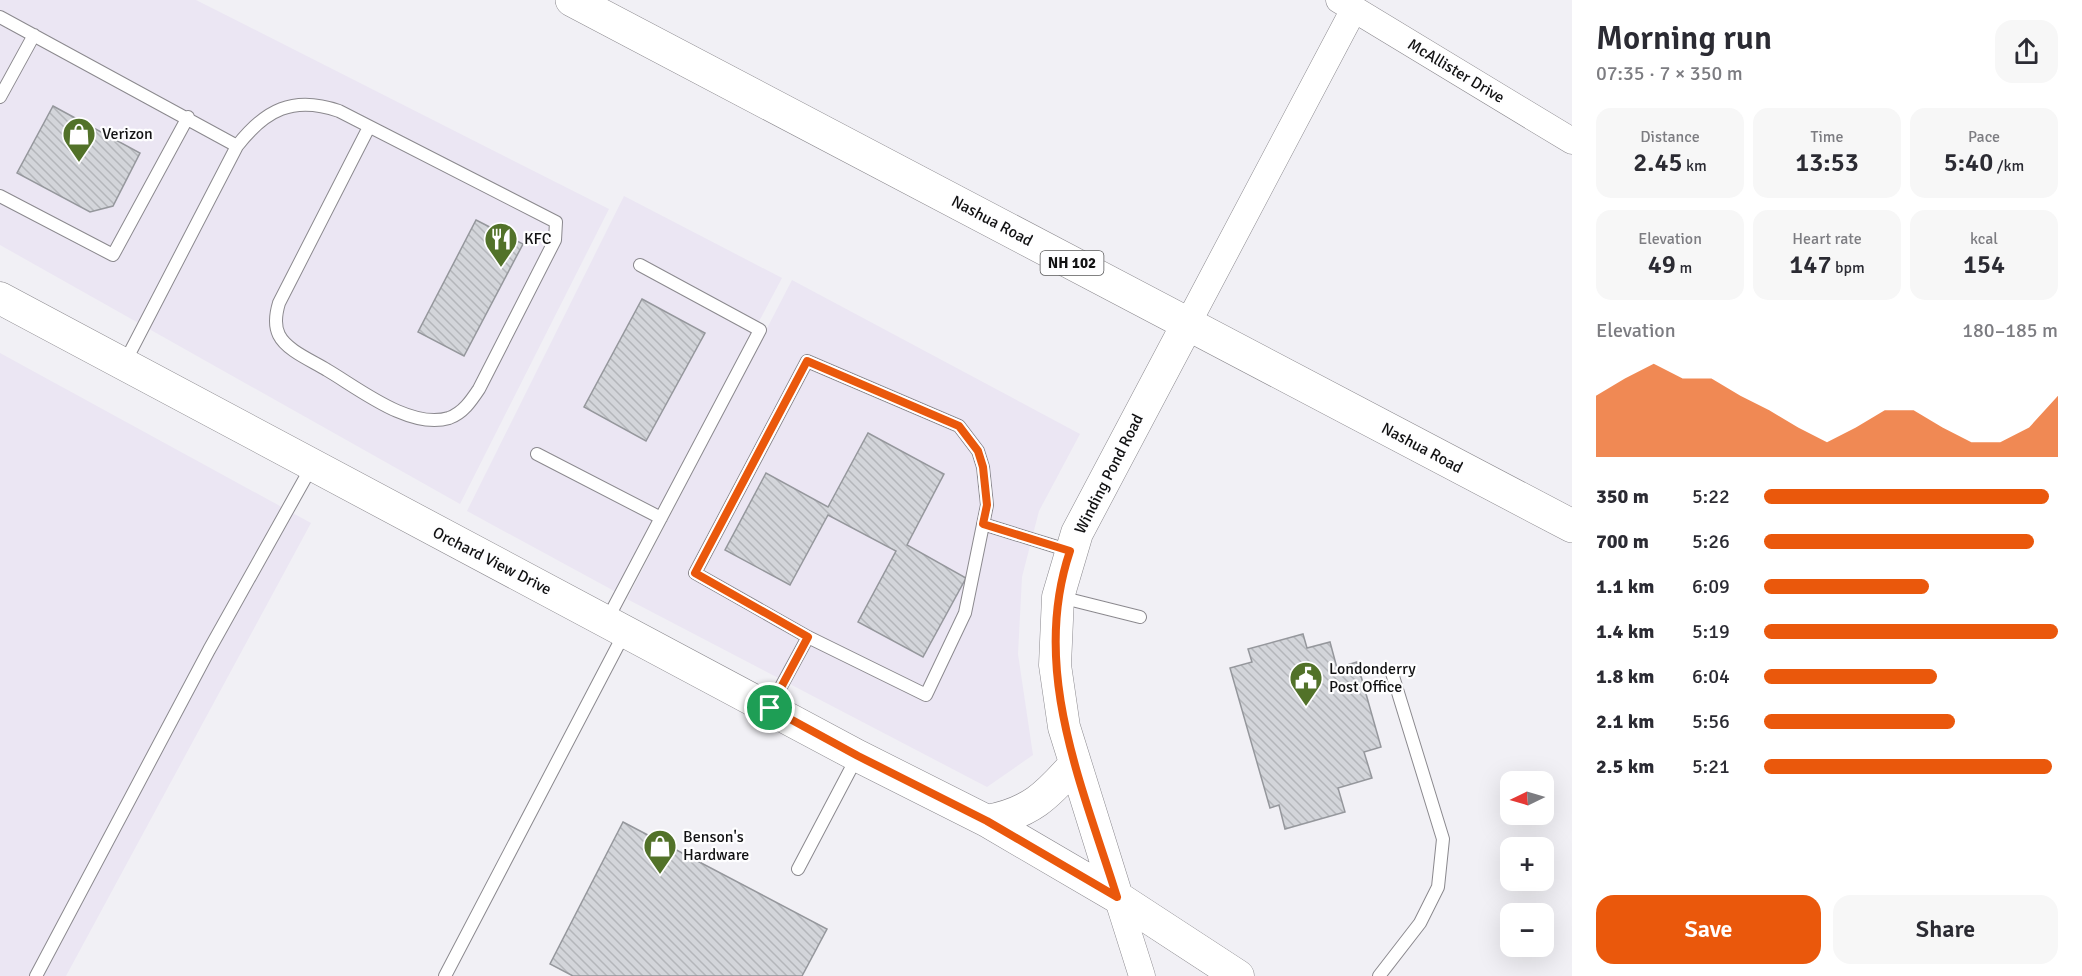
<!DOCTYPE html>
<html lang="en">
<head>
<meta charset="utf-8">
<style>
  :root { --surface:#fff; --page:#f7f7f7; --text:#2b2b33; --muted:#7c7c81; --accent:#ea580c }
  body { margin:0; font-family:Signika,sans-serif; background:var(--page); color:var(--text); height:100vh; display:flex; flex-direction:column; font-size:22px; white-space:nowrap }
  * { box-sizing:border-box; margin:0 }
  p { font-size:20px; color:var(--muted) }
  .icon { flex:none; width:33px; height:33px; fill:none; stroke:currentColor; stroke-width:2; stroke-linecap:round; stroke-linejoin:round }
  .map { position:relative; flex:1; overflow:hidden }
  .sheet { display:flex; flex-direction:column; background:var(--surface); width:510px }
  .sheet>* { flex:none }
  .needle { width:39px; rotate:265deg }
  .tools { position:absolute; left:1500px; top:771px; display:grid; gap:12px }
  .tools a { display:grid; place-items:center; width:54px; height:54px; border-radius:12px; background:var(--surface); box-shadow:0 6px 24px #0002; font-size:30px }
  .pin { position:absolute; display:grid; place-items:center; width:51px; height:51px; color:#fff; margin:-26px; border:3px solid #fff; border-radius:50%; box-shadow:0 2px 6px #0007 }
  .round { display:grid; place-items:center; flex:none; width:63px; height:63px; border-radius:18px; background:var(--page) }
  .overview { display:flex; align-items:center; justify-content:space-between; height:102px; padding:0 24px }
  h1 { font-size:33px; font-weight:600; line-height:45px }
  .metrics { display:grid; grid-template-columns:repeat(3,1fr); gap:9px; height:102px; padding:6px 24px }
  .metrics div { display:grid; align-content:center; border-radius:15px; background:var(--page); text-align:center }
  .metrics b { font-size:26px; font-weight:600 }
  .metrics small { font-size:16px; font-weight:400 }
  .metrics p { font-size:16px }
  .chart { height:168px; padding:12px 24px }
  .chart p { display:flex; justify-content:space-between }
  .chart svg { width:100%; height:108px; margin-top:6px; fill:var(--accent); opacity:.7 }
  .action { display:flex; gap:12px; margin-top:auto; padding:12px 24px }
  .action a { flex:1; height:69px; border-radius:18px; background:var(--accent); color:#fff; font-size:24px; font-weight:600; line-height:69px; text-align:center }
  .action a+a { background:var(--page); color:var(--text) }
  ul { padding:0 24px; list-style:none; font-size:20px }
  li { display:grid; grid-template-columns:96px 72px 1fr; align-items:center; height:45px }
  li i { height:15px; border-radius:8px; background:var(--accent) }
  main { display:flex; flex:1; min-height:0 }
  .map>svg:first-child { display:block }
</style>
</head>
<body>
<main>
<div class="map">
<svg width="1572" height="976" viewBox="0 0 1572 976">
  <defs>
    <pattern id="building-back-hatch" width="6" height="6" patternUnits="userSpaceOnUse" patternTransform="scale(1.5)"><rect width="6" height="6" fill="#d3d5da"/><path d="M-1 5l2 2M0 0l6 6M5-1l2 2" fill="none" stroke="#b4b6ba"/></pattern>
  </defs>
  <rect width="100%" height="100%" fill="#f1f0f5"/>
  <path fill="#ebe6f3" d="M0 0H196L609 209 460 504 0 245Z
    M624 196 782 278 616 592 467 511Z
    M792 280 1080 434 1039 511 1022 577 1018 654 1033 755 987 787 627 599Z
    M0 353 311 523 66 976H0Z"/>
  <path fill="url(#building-back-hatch)" stroke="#95979c" stroke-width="1.5" d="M53 106 140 153 113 206 90 212 17 173Z
    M476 220 523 244 464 356 418 332Z
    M642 299 705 333 646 441 584 407Z
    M868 433 944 474 907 545 966 578 923 657 858 622 896 551 828 515 790 585 725 550 766 473 828 507Z
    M1303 634 1307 648 1330 642 1337 668 1357 662 1381 747 1364 752 1372 778 1338 788 1345 812 1285 829 1279 805 1270 808 1230 668 1252 662 1248 649Z
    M623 822 827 929 802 976H573L550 964Z"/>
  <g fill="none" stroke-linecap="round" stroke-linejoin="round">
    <defs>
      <path id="service" d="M0 17 237 146
        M0 97 34 35
        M0 196 113 255 188 117
        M807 361 959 426 978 451 983 467 987 505 965 613 926 695 808 637 695 573Z
        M125 362 237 146C265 110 293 95 339 111L556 222 555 240 479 389C471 401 463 413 449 418 410 430 358 388 327 370 313 361 287 351 279 335 274 325 276 313 279 303L368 129
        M537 454 661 518
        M983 524 1070 551
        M1060 597 1140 617
        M607 620 760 330 640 265
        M770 707 808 637
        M798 869 857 757
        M36 976 209 650 312 466
        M445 976 625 632
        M1379 976 1420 923 1438 887 1443 839 1392 673"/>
      <path id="minor" d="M1339 0 1572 141
        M1187 325 1354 9
        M1117 897 1142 976"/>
      <path id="tertiary" d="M0 298 858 756 987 821 1117 897 1238 976
        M987 821C1030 813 1047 796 1075 764
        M1117 897 1064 727 1055 665 1058 597 1077 533 1187 325"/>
      <path id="primary" d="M572 0 1572 526"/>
    </defs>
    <use href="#service" stroke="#8b898e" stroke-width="14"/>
    <use href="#minor" stroke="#8b898e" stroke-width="27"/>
    <use href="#tertiary" stroke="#8b898e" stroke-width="33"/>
    <use href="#primary" stroke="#8b898e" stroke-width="34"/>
    <use href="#service" stroke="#fff" stroke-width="12"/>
    <use href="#minor" stroke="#fff" stroke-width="26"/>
    <use href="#tertiary" stroke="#fff" stroke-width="32"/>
    <use href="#primary" stroke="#fff" stroke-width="33"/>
  </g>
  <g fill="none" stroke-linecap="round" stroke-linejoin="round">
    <defs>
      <path id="route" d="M807 361 959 426 978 451 983 467 987 505 983 524 1070 551C1030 669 1082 785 1117 897L987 821 858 756 770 708 808 637 695 573Z"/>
    </defs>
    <use href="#route" stroke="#fff" stroke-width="12"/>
    <use href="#route" stroke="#ea580c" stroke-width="8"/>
  </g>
  <defs>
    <symbol id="shop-pin" viewBox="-11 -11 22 30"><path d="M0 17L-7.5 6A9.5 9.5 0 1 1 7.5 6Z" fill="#527229" stroke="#fefeff"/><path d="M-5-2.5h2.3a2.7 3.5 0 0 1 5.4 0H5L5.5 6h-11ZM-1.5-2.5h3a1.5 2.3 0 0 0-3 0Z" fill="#fff"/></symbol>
    <symbol id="restaurant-pin" viewBox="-11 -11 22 30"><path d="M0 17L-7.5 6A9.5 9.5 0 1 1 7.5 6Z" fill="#527229" stroke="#fefeff"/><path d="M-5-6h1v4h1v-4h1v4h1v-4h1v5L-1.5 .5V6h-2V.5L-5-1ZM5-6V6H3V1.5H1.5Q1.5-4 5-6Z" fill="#fff"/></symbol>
    <symbol id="civic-pin" viewBox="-11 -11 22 30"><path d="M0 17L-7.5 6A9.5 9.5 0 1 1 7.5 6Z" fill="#527229" stroke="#fefeff"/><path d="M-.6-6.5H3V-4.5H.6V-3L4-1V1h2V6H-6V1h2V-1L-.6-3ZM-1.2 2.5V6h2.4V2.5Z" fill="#fff"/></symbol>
  </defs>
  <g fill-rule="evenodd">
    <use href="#shop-pin" x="60" y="115" width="38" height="52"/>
    <use href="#restaurant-pin" x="482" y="220" width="38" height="52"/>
    <use href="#civic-pin" x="1287" y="659" width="38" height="52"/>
    <use href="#shop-pin" x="641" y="827" width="38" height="52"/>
  </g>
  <g text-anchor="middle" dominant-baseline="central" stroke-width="4.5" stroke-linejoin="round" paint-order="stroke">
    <rect fill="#fefeff" stroke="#59595a" stroke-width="1.5" x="1040.5" y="251" width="63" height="24" rx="4.5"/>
    <g font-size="15" font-weight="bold" fill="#121213">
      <text x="1072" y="263">NH 102</text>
    </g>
    <g font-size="16" fill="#121213" stroke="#fefeff">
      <text transform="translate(1456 71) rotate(31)">McAllister Drive</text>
      <text transform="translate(992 221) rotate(28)">Nashua Road</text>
      <text transform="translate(1422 448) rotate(28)">Nashua Road</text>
      <text transform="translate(1109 474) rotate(-63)">Winding Pond Road</text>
      <text transform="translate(492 561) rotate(27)">Orchard View Drive</text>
    </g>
    <g font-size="16" fill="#121213" stroke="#fefeff" text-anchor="start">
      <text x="102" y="134">Verizon</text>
      <text x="524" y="239">KFC</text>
      <text x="1329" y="669">Londonderry<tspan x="1329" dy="18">Post Office</tspan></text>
      <text x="683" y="837">Benson's<tspan x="683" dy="18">Hardware</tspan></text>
    </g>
  </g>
</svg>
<div class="tools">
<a><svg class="needle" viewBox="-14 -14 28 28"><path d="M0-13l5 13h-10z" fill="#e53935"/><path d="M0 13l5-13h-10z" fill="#7c7c81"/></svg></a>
<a>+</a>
<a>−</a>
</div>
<div class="pin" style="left:770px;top:708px;background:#1e9e55"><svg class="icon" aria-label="arrive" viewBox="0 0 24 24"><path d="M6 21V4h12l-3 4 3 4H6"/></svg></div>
</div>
<section class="sheet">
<div class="overview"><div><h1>Morning run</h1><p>07:35 · 7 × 350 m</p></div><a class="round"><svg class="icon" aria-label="share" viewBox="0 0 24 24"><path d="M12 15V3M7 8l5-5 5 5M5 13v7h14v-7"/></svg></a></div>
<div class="metrics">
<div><p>Distance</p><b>2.45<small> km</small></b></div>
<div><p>Time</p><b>13:53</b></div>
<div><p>Pace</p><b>5:40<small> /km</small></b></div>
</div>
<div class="metrics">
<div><p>Elevation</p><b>49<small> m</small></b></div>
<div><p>Heart rate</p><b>147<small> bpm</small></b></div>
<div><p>kcal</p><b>154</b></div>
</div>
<div class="chart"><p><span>Elevation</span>180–185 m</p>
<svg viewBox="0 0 160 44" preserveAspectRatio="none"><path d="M0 44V19L10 12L20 6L30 12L40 12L50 19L60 25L70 32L80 38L90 32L100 25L110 25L120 32L130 38L140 38L150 32L160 19V44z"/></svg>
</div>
<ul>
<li><b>350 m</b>5:22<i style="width:97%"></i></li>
<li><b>700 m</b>5:26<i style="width:92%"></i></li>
<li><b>1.1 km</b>6:09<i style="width:56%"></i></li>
<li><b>1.4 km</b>5:19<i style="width:100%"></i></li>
<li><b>1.8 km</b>6:04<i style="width:59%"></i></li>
<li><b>2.1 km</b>5:56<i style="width:65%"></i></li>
<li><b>2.5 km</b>5:21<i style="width:98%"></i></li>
</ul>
<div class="action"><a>Save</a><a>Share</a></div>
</section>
</main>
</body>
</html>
